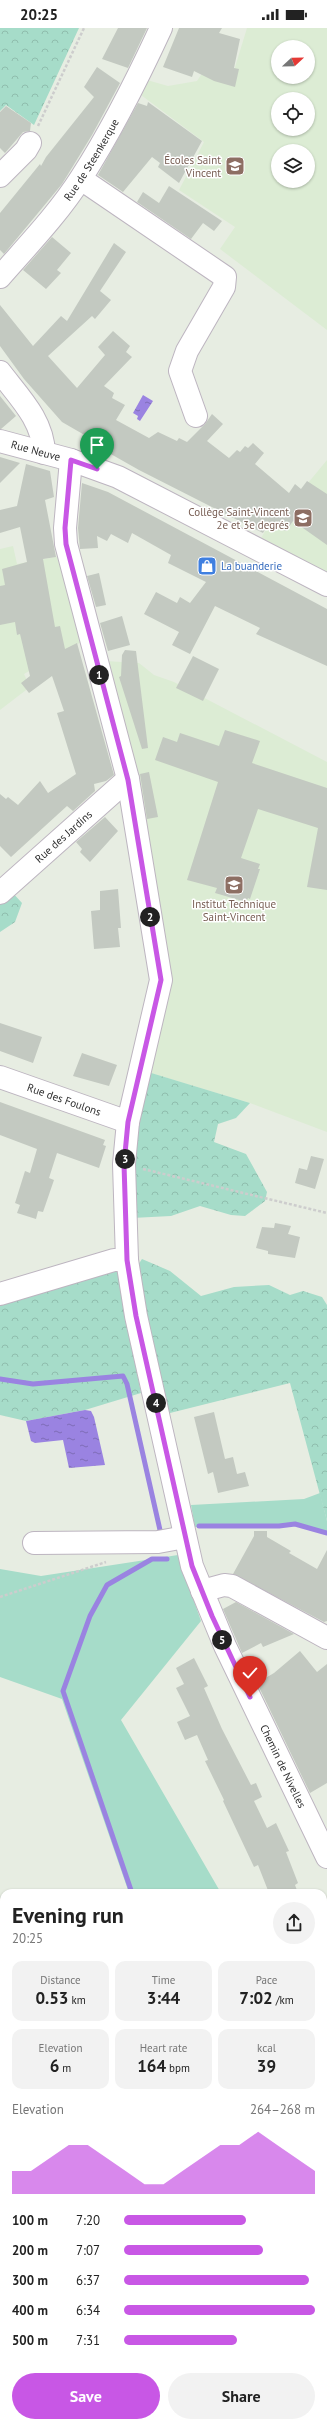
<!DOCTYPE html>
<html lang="en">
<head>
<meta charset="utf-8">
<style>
  :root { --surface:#fff; --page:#f2f2f2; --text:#222; --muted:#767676; --accent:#c857e5 }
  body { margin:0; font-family:"PT Sans",sans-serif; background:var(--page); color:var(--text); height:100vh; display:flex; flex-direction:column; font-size:15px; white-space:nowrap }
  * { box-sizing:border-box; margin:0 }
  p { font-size:13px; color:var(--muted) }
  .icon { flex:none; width:22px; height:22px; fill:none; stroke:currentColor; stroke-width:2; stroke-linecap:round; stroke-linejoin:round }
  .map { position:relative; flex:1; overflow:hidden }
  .details { position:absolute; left:0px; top:1861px; width:327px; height:538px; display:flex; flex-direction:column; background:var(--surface); border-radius:12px 12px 0 0; box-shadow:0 1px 3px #0004 }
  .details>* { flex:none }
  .needle { width:26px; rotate:68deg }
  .tools { position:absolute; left:271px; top:12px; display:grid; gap:8px }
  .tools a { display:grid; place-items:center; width:44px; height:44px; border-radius:50%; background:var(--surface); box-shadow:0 1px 3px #0004; font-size:20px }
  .pin { position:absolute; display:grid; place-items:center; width:34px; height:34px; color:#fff; margin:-41px -17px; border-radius:50% 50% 50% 0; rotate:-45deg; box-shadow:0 0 4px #0007 }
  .pin .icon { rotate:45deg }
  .km { position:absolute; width:20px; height:20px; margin:-10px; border-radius:50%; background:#222; color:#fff; font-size:11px; line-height:20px; text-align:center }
  .round { display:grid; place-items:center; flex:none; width:42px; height:42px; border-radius:21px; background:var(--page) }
  .head { display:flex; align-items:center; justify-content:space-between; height:68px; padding:0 12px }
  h1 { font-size:22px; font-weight:700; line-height:30px }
  .metrics { display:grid; grid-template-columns:repeat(3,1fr); gap:6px; height:68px; padding:4px 12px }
  .metrics div { display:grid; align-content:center; border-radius:10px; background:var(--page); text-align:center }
  .metrics b { font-size:17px; font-weight:700 }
  .metrics small { font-size:11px; font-weight:400 }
  .metrics p { font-size:11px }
  .chart { height:112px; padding:8px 12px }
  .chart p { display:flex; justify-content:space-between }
  .chart svg { width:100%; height:72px; margin-top:4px; fill:var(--accent); opacity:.7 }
  .button { display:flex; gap:8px; margin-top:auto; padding:8px 12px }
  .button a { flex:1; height:46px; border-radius:24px; background:var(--accent); color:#fff; font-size:16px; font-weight:700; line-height:46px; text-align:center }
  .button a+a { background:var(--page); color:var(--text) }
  ul { padding:0 12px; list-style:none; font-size:13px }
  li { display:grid; grid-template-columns:64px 48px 1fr; align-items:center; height:30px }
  li i { height:10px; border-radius:5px; background:var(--accent) }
  .status { display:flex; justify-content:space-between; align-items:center; height:28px; padding:0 20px; background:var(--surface); direction:ltr }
  .status svg { height:11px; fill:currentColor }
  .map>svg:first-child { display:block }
</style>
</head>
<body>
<div class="status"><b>20:25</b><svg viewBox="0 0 49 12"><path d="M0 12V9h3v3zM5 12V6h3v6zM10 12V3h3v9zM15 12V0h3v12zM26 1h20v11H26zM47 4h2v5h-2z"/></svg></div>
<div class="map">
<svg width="327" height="2399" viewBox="0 0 327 2399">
  <defs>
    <pattern id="forest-crowns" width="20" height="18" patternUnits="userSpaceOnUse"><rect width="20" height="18" fill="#a6dcc9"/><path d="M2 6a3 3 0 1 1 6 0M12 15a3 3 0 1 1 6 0" fill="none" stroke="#8fbdad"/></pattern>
    <pattern id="garden-furrows" width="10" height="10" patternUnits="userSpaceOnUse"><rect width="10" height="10" fill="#a6dcc9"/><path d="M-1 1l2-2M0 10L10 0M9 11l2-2" fill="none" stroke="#8fbdad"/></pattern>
    <pattern id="water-ripples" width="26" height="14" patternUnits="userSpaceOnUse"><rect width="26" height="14" fill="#9a83e1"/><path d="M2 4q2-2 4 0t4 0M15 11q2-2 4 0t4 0" fill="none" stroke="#7e6cb7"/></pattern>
  </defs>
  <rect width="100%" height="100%" fill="#e7ede2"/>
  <path fill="#dcecd4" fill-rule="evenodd" d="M247 0H327V302L220 221 235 199 179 162 204 114 141 67 147 52 168 58 197 53 203 44 232 49ZM278 19H308V49H278ZM278 71H308V101H278ZM278 123H308V153H278Z
    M327 432V549L259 514 270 494 289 478Z
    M13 518 17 536 61 528 83 613 24 646 30 659 0 682V521Z
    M105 633 139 635 154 647 174 654 327 734V1104L250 1075 134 1040 155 953Z"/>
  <path fill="#a6dcc9" d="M320 1465 327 1493V1505L295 1496 279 1498 195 1499 191 1477 304 1471Z
    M178 1527 201 1593 121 1692 221 1865H129L62 1671 0 1649V1541L41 1548Z
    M0 1919 4 1921V2148L0 2144Z
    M323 2115C327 2128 327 2141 323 2154Z
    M0 2201 4 2205V2395H217L222 2399H0Z
    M273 2395H312L311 2399H277Z"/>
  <path fill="url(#forest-crowns)" d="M0 0H79L34 97 6 77 0 83Z
    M11 863 22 875 15 894 0 904V873Z
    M148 1044 250 1075 236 1090 218 1096 214 1114 246 1126 267 1164 265 1173 245 1188 231 1187 200 1178 171 1188 132 1190V1131Z
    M142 1231 170 1243 201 1268 234 1259 269 1257 290 1267 303 1263 322 1269 327 1277V1493L290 1355 166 1386 138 1253V1237Z
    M117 1242 141 1365 85 1382 26 1393 0 1387V1277Z"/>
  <path fill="url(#garden-furrows)" d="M323 2231 327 2232V2297L323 2296Z"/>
  <path fill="url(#water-ripples)" d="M143 367 153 373 140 393 137 391 138 388 133 385Z
    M85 1382 91 1383 94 1389 105 1437 69 1440 63 1412 35 1415 31 1413 26 1393Z"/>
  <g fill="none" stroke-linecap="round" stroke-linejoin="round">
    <path stroke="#9a83e1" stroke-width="5" d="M0 1351 33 1356 123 1348 127 1356 160 1502
      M199 1498H279L295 1496 327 1505
      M132 1865 63 1663 90 1588 107 1557 152 1531H167"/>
  </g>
  <path fill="#c3c9c1" d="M118 0H147L128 40 102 31Z
    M179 0H222L219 5 240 11 234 40 239 41 235 59 214 53 194 43 192 49 163 39Z
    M97 39 120 55 92 107 62 156 4 226 0 222V185L40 136 41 138 46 129 94 69 84 59Z
    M148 74 202 113 179 155 158 139 160 135 152 129 123 164 98 147 138 75 147 78Z
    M6 78 31 95 30 103 23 104 5 125 0 120V84Z
    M169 158 222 193 214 203 203 195 191 211 137 174 143 164 159 175Z
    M52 209 71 225 57 242 61 245 46 261 23 242Z
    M114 215 126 224 100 263 111 272 95 291 92 288 48 328 77 360 105 327 98 319 113 303 130 318 126 324 132 329 104 358 114 365 112 370 125 377 116 392 149 410 158 404 177 413 179 410 187 414 205 396 212 386 223 396 207 413 229 430 237 422 240 424 245 418 248 420 253 415 264 425 255 436 289 465 295 456 301 461 307 453 327 466V517L293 493 286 503 268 495 263 505 139 442 86 412 88 409 62 394 24 351 0 318V277L33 318 61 288 67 293Z
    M0 368 16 388 1 401H0Z
    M0 429 20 435 0 455Z
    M26 436 50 443 54 469 45 472 56 529 43 531 55 599 60 598 65 621 77 615 114 747 106 753 94 756 95 763 73 783 67 778 11 829 0 818V766L6 771 8 769 18 777 40 753 48 765 76 746 57 685 64 683 52 648 29 665 21 655 30 648 20 606 17 607 15 594 0 597V558L5 557 2 541 27 534 20 499 0 505V482L17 478Z
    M82 455 108 464 327 581V638L256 606 260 600 215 578 190 626 172 617 179 604 144 586 156 564 177 575 180 569 190 575 206 554 168 535 171 527 132 505 128 515 111 506 107 513 97 508 98 520 80 521 78 500Z
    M99 545 106 577 96 579 87 548Z
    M122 588 130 617 108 623 100 595Z
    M125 622 136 623 148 720 142 721 119 649 121 648 122 627Z
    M193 628 219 641 203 673 176 660Z
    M225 702 260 713 252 735 327 760V862L307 859 318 800 258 781 241 830 260 836 258 841H260L250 871 248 870 246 874 215 865 217 860 187 852 218 754 155 732 163 709 177 714 180 705 219 718Z
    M149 744 158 789 147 791 140 746Z
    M105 789 118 803 90 834 80 824 82 821 76 814Z
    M118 861 121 900H118L120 919 94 921 91 883 100 882V863Z
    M0 995 42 1009 33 1035 0 1023Z
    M82 1025 117 1037 109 1058 73 1048Z
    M0 1074 105 1112 103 1117 106 1118 99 1140 57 1125 49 1150 54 1152 43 1184 38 1183 36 1191 17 1185 20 1177 15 1175 25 1143 30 1145 37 1121 0 1107Z
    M311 1128 324 1131 315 1161 295 1155 299 1140 307 1142Z
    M275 1195 291 1198 288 1206 300 1209 295 1230 268 1226V1223L256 1220 262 1199 274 1200Z
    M214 1384 225 1431 233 1429 237 1446 245 1444 249 1458 218 1465 213 1444 208 1446 194 1389Z
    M254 1503H267V1509L291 1523 289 1525 317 1541 327 1522V1593L324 1594 233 1546 254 1508Z
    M236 1574 294 1606 263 1619 261 1615 242 1625 223 1581Z
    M300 1623 317 1644 327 1636V1755L310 1765 257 1655 274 1645Z
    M194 1630 208 1658 204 1660 222 1701 251 1757 256 1755 262 1769 254 1773 267 1800 276 1795 289 1823 286 1824 298 1855 295 1857 298 1865H269L258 1837 254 1839 223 1773 224 1772 205 1733 208 1732 197 1707 185 1712 177 1694 190 1688 176 1660 184 1656 176 1640Z"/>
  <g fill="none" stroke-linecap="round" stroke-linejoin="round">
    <defs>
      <g id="minor">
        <path d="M0 148 26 122 30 115"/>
        <path d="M81 151 225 249 224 259 187 323 180 343 196 388"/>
        <path id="s1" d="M0 249C28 217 58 186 81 150 112 102 137 52 161 0"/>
        <path d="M0 344C19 369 43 392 44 425"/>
        <path id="s2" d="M0 413 71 432 118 449 327 557"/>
        <path id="s3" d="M71 432 65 500 66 516 128 751 161 952 128 1094 124 1136 127 1232 136 1288 192 1538 225 1618 327 1829"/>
        <path id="s4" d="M0 865 128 751"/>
        <path id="s5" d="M0 1049 128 1094"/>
        <path d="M0 1266 114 1232H127"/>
        <path d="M34 1515 158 1514 185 1509"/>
        <path d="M202 1563 224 1557 232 1558 327 1610"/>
      </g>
    </defs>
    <use href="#minor" stroke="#bdb5c0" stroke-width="24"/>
    <path stroke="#cdcdcd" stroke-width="2.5" stroke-dasharray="3 2" stroke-linecap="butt" d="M38 98 84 0
      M143 1141 327 1185
      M0 1569 106 1534"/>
    <use href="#minor" stroke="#fff" stroke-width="22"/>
    <path stroke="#b2a5b5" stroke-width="3" d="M0 2157 4 2161
      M0 2170 4 2174
      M242 2395 247 2399
      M256 2395 261 2399"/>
  </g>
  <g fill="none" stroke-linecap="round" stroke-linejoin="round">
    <defs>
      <path id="route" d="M97 441 71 432 65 500 66 516 128 752 161 952 128 1094 124 1136 127 1232 136 1288 192 1538 212 1588 250 1669"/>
    </defs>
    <use href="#route" stroke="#fff" stroke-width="8"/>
    <use href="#route" stroke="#c857e5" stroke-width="5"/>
  </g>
  <defs>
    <symbol id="school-square" viewBox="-11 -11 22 22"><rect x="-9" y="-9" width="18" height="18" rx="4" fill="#8d6e63" stroke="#fff"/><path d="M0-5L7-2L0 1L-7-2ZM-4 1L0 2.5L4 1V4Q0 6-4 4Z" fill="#fff"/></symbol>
    <symbol id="university-square" viewBox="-11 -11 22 22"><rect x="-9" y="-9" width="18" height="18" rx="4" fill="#8d6e63" stroke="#fff"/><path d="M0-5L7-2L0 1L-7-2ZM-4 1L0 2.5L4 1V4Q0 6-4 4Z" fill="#fff"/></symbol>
    <symbol id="shop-square" viewBox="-11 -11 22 22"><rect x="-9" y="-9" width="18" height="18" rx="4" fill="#3f7fe0" stroke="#fff"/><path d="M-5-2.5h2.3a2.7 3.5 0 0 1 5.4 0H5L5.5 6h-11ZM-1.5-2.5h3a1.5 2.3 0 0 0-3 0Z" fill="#fff"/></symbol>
  </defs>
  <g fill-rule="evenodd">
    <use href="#school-square" x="224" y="127" width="22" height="22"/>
    <use href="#university-square" x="292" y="479" width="22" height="22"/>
    <use href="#shop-square" x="196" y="527" width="22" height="22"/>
    <use href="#school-square" x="223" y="846" width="22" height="22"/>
  </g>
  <g text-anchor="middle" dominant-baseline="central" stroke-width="3" stroke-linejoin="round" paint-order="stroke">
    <g font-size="11" fill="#2e2e2e" stroke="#fff">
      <text stroke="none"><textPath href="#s1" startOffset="149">Rue de Steenkerque</textPath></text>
      <text stroke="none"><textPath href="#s2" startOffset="37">Rue Neuve</textPath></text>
      <text stroke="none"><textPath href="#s4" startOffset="85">Rue des Jardins</textPath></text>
      <text stroke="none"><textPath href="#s5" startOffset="68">Rue des Foulons</textPath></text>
      <text stroke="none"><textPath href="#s3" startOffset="1348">Chemin de Nivelles</textPath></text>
    </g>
    <g font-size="11" fill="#785e54" stroke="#fff" text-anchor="end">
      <text x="221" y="132">Écoles Saint<tspan x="221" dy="13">Vincent</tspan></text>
      <text x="289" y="484">Collège Saint-Vincent<tspan x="289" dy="13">2e et 3e degrés</tspan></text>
      <text x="234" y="876" text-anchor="middle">Institut Technique<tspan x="234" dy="13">Saint-Vincent</tspan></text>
    </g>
    <g font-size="11" fill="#366cbe" stroke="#fff" text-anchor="start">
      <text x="221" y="538">La buanderie</text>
    </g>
  </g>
</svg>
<div class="tools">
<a><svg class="needle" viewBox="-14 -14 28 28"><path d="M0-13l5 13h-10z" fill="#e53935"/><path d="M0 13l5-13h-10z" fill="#767676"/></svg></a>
<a><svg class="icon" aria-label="locate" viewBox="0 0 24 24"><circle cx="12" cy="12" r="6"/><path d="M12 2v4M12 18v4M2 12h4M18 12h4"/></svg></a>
<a><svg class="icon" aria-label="layers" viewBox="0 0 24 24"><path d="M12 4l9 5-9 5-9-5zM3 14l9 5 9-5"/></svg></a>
</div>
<div class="pin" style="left:97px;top:441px;background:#1e9e55"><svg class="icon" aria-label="arrive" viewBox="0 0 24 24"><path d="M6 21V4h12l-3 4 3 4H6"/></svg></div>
<div class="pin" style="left:250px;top:1669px;background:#d93025"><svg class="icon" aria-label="check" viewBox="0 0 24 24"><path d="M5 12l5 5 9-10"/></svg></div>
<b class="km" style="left:99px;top:647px">1</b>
<b class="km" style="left:150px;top:889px">2</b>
<b class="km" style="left:125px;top:1131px">3</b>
<b class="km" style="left:156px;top:1375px">4</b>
<b class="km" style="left:222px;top:1612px">5</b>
<section class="details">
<div class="head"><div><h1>Evening run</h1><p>20:25</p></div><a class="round"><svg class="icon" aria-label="share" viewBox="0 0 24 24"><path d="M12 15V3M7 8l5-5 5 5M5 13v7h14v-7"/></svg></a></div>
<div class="metrics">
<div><p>Distance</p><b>0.53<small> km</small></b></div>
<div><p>Time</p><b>3:44</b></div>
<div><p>Pace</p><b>7:02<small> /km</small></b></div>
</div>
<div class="metrics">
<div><p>Elevation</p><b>6<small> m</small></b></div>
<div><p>Heart rate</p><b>164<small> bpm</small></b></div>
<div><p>kcal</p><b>39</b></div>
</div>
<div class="chart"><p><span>Elevation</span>264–268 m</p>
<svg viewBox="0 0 160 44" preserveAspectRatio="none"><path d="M0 44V30L10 30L20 22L30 14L40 14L50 22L60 30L70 38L80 38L90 30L100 22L110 14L120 14L130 6L140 14L150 22L160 30V44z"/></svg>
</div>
<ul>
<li><b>100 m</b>7:20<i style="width:64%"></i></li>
<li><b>200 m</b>7:07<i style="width:73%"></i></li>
<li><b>300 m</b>6:37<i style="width:97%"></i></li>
<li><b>400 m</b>6:34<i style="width:100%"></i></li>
<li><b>500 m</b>7:31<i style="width:59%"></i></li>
</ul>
<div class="button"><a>Save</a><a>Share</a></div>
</section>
</div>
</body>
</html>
